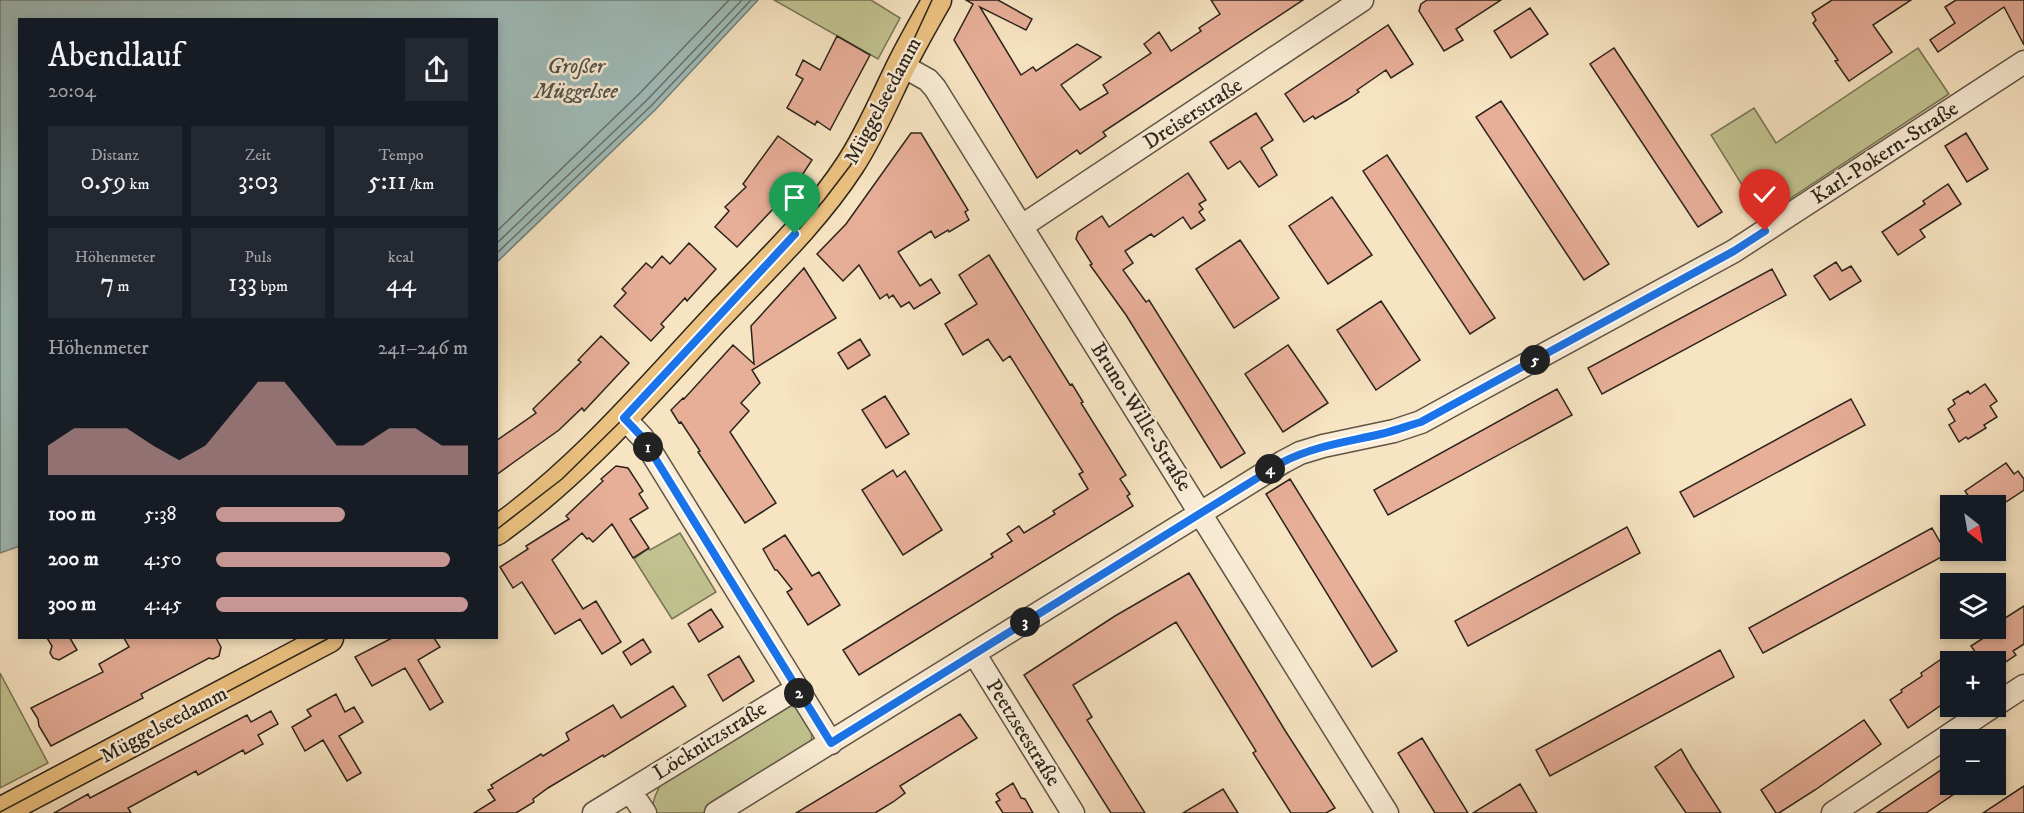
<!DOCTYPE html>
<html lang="de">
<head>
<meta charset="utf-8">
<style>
  :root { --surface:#171b24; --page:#242831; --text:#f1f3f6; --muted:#9ea1a6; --accent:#c59692 }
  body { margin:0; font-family:"IM FELL DW Pica",serif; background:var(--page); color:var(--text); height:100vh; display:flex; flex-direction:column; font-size:22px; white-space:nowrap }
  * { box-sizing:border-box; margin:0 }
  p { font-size:20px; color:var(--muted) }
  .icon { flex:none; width:33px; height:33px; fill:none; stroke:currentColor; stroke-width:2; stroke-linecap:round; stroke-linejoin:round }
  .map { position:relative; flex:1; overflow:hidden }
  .sheet { position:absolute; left:18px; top:18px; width:480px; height:621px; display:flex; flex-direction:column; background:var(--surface); border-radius:0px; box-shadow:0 3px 9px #0003 }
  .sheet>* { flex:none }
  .needle { width:39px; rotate:149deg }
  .tools { position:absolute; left:1940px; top:495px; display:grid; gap:12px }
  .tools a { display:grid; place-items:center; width:66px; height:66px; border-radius:0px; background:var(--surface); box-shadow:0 3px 9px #0003; font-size:30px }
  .pin { position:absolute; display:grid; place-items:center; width:51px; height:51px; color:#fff; margin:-62px -26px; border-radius:50% 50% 50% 0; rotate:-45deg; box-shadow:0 0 6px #0007 }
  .pin .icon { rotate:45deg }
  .km { position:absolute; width:30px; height:30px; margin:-15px; border-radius:50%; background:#222; color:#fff; font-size:16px; line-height:30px; text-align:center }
  .round { display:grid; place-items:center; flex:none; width:63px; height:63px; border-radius:0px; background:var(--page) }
  .summary { display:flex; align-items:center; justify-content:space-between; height:102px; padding:0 30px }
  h1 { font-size:33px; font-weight:600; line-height:45px }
  .figures { display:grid; grid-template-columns:repeat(3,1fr); gap:9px; height:102px; padding:6px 30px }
  .figures div { display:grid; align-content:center; border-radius:0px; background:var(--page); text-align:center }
  .figures b { font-size:26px; font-weight:600 }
  .figures small { font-size:16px; font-weight:400 }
  .figures p { font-size:16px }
  .chart { height:168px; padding:12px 30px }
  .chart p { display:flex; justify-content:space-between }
  .chart svg { width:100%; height:108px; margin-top:6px; fill:var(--accent); opacity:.7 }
  ul { padding:0 30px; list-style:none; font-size:20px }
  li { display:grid; grid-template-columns:96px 72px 1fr; align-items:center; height:45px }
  li i { height:15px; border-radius:8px; background:var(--accent) }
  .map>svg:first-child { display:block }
</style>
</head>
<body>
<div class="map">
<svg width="2024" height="813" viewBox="0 0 2024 813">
  <rect width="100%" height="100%" fill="#f7e4c2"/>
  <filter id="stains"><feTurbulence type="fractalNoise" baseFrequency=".00333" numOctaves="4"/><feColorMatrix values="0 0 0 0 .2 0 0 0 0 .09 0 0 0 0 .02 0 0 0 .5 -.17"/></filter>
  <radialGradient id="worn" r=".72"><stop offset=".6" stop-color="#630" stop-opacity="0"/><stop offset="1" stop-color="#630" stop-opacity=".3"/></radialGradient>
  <path fill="#c1c390" stroke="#767456" stroke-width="1.5" d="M774 0H871L900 18 878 59Z
    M1918 48 1949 94 1762 217 1711 135 1754 108 1776 143Z
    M680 533 716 592 672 619 634 559 648 549 650 550Z
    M0 673 48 763 0 788Z
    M789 705 797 708 812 732 811 745 804 752 705 813H655C650 803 656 795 660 785Z"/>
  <path fill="#9fbdbb" stroke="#71807b" stroke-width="1.5" d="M0 0H758L656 109 497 262 496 20H20V546L0 553Z"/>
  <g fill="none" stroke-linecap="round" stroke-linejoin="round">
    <path stroke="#66706b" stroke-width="1.5" d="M496 232 640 93 729 0
      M496 244 647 100 742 0
      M496 254 652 105 751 0"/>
  </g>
  <path fill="#e7ae98" stroke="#2c241b" stroke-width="1.5" d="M966 0H998L1032 19 1026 30 980 7 1021 75 1033 67 1036 71 1077 44 1101 57 1061 85 1080 110 1108 93 1103 85 1151 53 1144 44 1159 32 1171 51 1201 31 1199 28 1220 14 1211 0H1303L1103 132 1106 136 1080 154 1077 150 1037 178 954 40 973 4Z
    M1427 0H1501L1456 29 1463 40 1444 51 1419 11 1421 4Z
    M1832 0H1911L1873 25 1892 52 1849 81 1835 61 1838 60 1813 23 1816 20 1812 13Z
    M1956 0H2024V45L2004 7 1938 52 1930 40 1955 23 1945 7Z
    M1530 8 1548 34 1511 58 1494 31Z
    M1388 25 1413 64 1391 78 1386 70 1357 90 1359 92 1347 100 1315 119 1313 116 1304 122 1285 94Z
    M837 36 870 55 830 130 817 121 815 125 787 108 803 79 796 75 803 60 820 70Z
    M1614 48 1722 212 1698 227 1590 64Z
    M1501 101 1609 264 1584 280 1476 117Z
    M1256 113 1273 140 1261 148 1277 175 1259 187 1240 161 1228 169 1210 142Z
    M911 133H921L968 210 965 212 969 220 949 232 948 230 935 238 931 231 898 252 920 286 931 279 940 293 914 309 909 302 901 307 893 295 889 298 887 294 880 299 859 265 843 281 817 254 846 224Z
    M1966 133 1988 169 1967 182 1945 146Z
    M778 136 812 160 795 186 737 247 715 227 729 211 725 207 746 187 743 184Z
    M1387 155 1495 318 1470 334 1363 171Z
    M1188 173 1206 200 1199 204 1203 209 1199 212 1205 220 1191 229 1183 217 1154 237 1151 234 1125 251 1133 263 1123 270 1146 302 1149 300 1245 453 1221 468 1126 315 1090 265 1092 264 1076 239 1078 232 1102 216 1109 227Z
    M1948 184 1961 204 1920 230 1925 237 1898 255 1882 232 1925 204 1923 201Z
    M1332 197 1372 255 1328 284 1289 226Z
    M1240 240 1279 298 1234 328 1196 269Z
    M689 243 716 269 687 301 685 298 661 324 664 327 651 341 614 306 626 293 622 289 646 263 652 268 662 256 670 264Z
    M989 255 1070 385 1072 384 1083 402 1081 403 1126 475 1120 479 1130 494 1127 496 1133 506 859 675 843 650 993 557 991 554 1012 541 1007 534 1019 526 1024 533 1055 514 1053 511 1088 489 1079 474 1083 472 1010 356 1003 361 988 339 963 355 945 324 977 304 959 275Z
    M1836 262 1842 271 1851 266 1861 281 1830 300 1814 276Z
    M804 268 836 318 752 370 760 383 741 403 749 411 730 432 776 503 745 523 698 452 700 451 681 422 679 423 671 410 683 398 684 399 733 345 754 364 751 326Z
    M1772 269 1786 295 1602 394 1588 368Z
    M1381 301 1420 360 1376 390 1337 330Z
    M601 336 629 363 584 411 582 408 559 430 496 475V441L536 413 533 409 581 362 578 360Z
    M860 339 870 355 848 369 838 353Z
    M1288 345 1328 403 1283 432 1245 374Z
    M1985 384 1997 401 1990 406 1997 417 1984 425 1986 428 1968 439 1966 437 1959 442 1949 425 1955 421 1948 409 1955 404 1953 400 1968 391 1970 394Z
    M1557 389 1572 415 1388 515 1374 490Z
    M885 396 909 434 886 448 862 410Z
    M1851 399 1865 425 1694 517 1680 492Z
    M2006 463 2014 474 2018 471 2024 479V490L2000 506H1975L1965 491Z
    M616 466 628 468 643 491 639 494 648 508 630 519 649 548 633 558 612 524 593 542 589 538 587 539 582 533 552 560 583 609 596 601 621 642 602 654 580 619 555 634 522 582 513 588 500 567 528 549 526 546 569 519 566 516 603 481 601 479Z
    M893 470 897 477 905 471 942 530 903 555 862 490Z
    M1290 479 1397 651 1372 667 1266 494Z
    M1627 527 1640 553 1468 646 1455 621Z
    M1932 528 1947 554 1763 653 1749 628Z
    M785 535 812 576 819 572 840 605 808 625 787 592 792 589 777 570H775L763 549Z
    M1189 573 1286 732 1335 808 1326 813H1291L1253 753 1256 751 1176 622 1073 685 1092 717 1087 720 1145 813H1111L1024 675 1115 616Z
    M2024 606V644L2013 651 2016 655 1995 669V662H1982L1971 646 2005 624 2002 620Z
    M711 609 723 627 699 642 688 624Z
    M47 638H70L77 650 59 660 53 658 50 653 52 646Z
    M124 638H216L221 647 219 656 213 659 209 658 141 694 143 698 51 746 39 726 38 719 31 708 103 672 99 664 129 647Z
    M392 638H434L440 647 418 660 443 702 430 710 405 668 372 686 355 657Z
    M643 639 651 652 631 665 623 652Z
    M1720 650 1734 677 1550 776 1536 750Z
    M739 656 754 681 723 701 708 675Z
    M1940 660 1944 666 1950 662V699L1908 728 1890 700 1902 692 1901 690 1922 676 1921 673Z
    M673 686 686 706 604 757 603 755 548 788 533 799 534 802 516 813H474L495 800 488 790 493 788 491 785 541 754 543 756 569 740 566 733 613 705 621 718Z
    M336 694 345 712 354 707 363 722 339 736 361 773 347 781 323 740 305 751 292 727 311 716 307 710Z
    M271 711 278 724 258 735 263 744 245 754 243 750 198 775 196 771 128 808 131 813H54L88 794 90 798 111 787 247 715 251 722Z
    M960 714 977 738 900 786 905 793 893 802 875 813H796Z
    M1864 720 1881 744 1815 790 1779 813H1776L1761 790Z
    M1422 738 1468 813H1435L1398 753Z
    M1681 749 1692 768 1721 813H1686L1655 767Z
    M1950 764V784H1969L1926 813H1877Z
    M1013 783 1021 798 1025 799 1033 813H1003L996 802 1000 800 996 794Z
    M1520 784 1537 813H1473Z
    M2024 786V813H1983Z
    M1223 789 1238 813H1183Z"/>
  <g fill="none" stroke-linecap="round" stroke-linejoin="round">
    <defs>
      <path id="minor" d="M901 65 928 80 935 88 1387 813
        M1022 226 1362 0
        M624 418 642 437 831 743
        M974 653 1073 813
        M1995 705 2024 686
        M630 791 645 813
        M594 813 796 689
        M716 813 1283 462 1300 453 1323 446 1394 431 1421 422 1481 389 1734 251 2024 62
        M1833 813 1993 706"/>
      <path id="major" d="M496 531C580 471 646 393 715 319 761 270 813 222 850 165 871 133 885 98 902 64 913 42 925 21 937 0
        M0 812 329 638"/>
    </defs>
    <use href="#minor" stroke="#5f5445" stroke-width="25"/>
    <use href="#major" stroke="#2c241b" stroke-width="31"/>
    <use href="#minor" stroke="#faedd7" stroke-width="22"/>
    <use href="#major" stroke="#ecc281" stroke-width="28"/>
    <path stroke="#2c241b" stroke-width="1.5" d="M496 530 562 479 624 418 795 234 824 200 850 166 876 121 932 0
      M0 812 329 638"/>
  </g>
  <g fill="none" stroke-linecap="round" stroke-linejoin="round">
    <defs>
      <path id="route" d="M795 234 624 418 642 437 831 743 1283 462C1314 446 1347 442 1381 434 1395 431 1407 426 1421 422L1734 251 1765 231"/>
    </defs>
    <use href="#route" stroke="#fff" stroke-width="12"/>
    <use href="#route" stroke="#1a73e8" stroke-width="8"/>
  </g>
  <g text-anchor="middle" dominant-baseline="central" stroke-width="5" stroke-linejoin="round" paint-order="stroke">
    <g font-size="21" fill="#2c241b" stroke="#faedd7">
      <text transform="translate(883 101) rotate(-62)">Müggelseedamm</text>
      <text transform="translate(1193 114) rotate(-33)">Dreiserstraße</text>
      <text transform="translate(1885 153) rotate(-33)">Karl-Pokern-Straße</text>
      <text transform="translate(1141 417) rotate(58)">Bruno-Wille-Straße</text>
      <text transform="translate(164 725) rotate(-28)">Müggelseedamm</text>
      <text transform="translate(1023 733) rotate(58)">Peetzseestraße</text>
      <text transform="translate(710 741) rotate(-32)">Löcknitzstraße</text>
    </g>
    <g font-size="22" font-style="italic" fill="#4e524b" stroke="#faedd7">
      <text x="576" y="66">Großer<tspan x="576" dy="25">Müggelsee</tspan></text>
    </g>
  </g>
  <rect width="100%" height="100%" filter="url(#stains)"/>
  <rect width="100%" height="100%" fill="url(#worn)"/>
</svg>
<div class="tools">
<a><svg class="needle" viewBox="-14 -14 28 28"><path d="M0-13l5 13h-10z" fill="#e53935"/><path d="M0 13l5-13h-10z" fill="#9ea1a6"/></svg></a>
<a><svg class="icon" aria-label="layers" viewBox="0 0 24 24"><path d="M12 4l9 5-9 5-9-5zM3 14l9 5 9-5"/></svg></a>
<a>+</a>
<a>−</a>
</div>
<div class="pin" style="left:795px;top:234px;background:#1e9e55"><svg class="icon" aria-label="arrive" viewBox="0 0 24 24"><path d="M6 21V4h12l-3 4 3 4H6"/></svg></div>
<div class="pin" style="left:1765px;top:231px;background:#d93025"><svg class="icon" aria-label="check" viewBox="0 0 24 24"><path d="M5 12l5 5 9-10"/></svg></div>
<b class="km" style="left:648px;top:447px">1</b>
<b class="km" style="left:799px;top:693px">2</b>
<b class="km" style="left:1025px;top:622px">3</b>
<b class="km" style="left:1270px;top:469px">4</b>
<b class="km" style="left:1535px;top:360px">5</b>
<section class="sheet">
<div class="summary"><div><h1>Abendlauf</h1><p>20:04</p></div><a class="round"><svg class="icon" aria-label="share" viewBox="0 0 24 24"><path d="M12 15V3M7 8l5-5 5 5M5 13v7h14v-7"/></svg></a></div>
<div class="figures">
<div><p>Distanz</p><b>0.59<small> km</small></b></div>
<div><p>Zeit</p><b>3:03</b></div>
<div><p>Tempo</p><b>5:11<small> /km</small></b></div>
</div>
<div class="figures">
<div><p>Höhenmeter</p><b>7<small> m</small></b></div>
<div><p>Puls</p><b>133<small> bpm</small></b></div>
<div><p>kcal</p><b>44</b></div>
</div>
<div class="chart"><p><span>Höhenmeter</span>241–246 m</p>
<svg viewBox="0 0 160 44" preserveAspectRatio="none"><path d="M0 44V32L10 25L20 25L30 25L40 32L50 38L60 32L70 19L80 6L90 6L100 19L110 32L120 32L130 25L140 25L150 32L160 32V44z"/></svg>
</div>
<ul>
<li><b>100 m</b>5:38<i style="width:51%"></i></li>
<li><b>200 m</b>4:50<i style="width:93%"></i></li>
<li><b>300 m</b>4:45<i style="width:100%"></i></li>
</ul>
</section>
</div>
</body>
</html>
